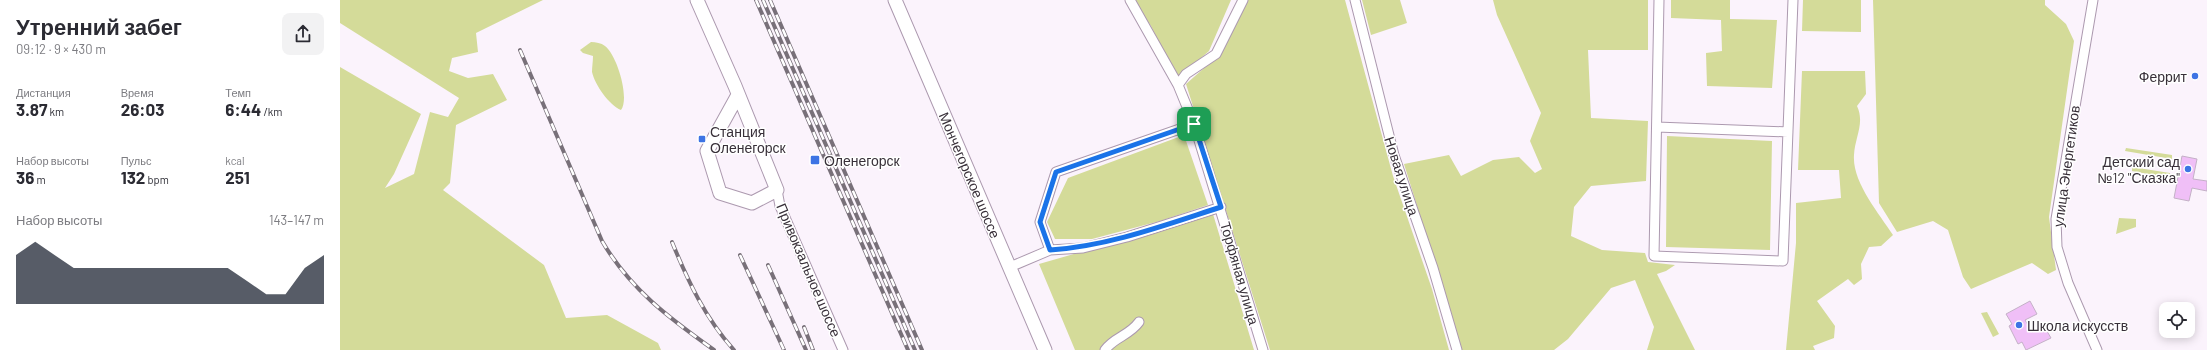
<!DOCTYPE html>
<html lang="ru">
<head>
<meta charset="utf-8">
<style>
  :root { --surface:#fff; --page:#f2f2f3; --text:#2b2b33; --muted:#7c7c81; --accent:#111827 }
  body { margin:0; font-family:Barlow,sans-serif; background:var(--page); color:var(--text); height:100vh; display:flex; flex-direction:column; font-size:15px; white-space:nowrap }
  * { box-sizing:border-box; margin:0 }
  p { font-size:13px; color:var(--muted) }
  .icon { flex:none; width:22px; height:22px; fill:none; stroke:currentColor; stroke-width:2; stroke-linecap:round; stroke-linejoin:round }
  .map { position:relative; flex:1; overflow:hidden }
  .side { display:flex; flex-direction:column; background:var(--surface); width:340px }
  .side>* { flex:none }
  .controls { position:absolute; left:1819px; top:302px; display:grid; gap:8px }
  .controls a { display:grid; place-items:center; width:36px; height:36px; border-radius:8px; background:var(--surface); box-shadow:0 2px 10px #0003; font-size:20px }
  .pin { position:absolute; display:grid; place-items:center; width:34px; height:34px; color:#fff; margin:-17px; border-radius:8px; box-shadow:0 2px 6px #0006 }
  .round { display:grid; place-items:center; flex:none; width:42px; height:42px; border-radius:8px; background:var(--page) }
  .overview { display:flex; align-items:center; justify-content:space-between; height:68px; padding:0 16px }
  h1 { font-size:22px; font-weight:700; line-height:30px }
  .stats { display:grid; grid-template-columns:repeat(3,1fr); gap:6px; height:68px; padding:4px 16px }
  .stats div { display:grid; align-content:center }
  .stats b { font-size:17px; font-weight:700 }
  .stats small { font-size:11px; font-weight:400 }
  .stats p { font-size:11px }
  .chart { height:112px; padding:8px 16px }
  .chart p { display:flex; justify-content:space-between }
  .chart svg { width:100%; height:72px; margin-top:4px; fill:var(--accent); opacity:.7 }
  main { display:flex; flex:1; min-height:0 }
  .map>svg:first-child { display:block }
</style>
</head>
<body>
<main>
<section class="side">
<div class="overview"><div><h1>Утренний забег</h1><p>09:12 · 9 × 430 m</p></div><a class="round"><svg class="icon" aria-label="share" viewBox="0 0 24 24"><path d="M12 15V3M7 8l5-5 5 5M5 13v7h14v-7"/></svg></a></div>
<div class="stats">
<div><p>Дистанция</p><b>3.87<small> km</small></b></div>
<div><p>Время</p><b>26:03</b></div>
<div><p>Темп</p><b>6:44<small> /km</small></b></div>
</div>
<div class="stats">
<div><p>Набор высоты</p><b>36<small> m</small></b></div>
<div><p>Пульс</p><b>132<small> bpm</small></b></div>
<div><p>kcal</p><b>251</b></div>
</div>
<div class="chart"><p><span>Набор высоты</span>143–147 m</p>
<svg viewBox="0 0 160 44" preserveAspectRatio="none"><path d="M0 44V14L10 6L20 14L30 22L40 22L50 22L60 22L70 22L80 22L90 22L100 22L110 22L120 30L130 38L140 38L150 22L160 14V44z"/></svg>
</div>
</section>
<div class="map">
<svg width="1867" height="350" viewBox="0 0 1867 350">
  <rect width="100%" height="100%" fill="#fbf3fc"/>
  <path fill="#d4db99" d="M0 0H203L136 33 138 52 112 58 109 71 128 78 153 74 167 100 116 125 110 183 103 190 204 265 226 318 267 315 318 343 321 350H0V67L81 114 54 174 45 188 74 174 90 112 108 117 119 98 0 23Z
    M793 0H891L869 51 837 79 811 26Z
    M908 0H1005L1053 176 1092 289 1109 350H930L846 84 880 54Z
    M1022 0H1060L1067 23 1031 35Z
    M1153 0H1308V50H1248L1251 118 1308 121 1306 181 1251 186 1234 207 1231 236 1262 250 1305 253 1308 262 1335 265 1326 271 1317 274 1355 350H1307L1314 327 1295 280 1271 288 1228 339 1214 350H1122L1064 164 1109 155 1121 176 1153 160 1179 157 1195 173 1202 169 1190 141 1201 113 1157 15Z
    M1331 0H1390V19L1437 20 1432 88 1367 86 1366 53 1382 51 1381 20 1331 18Z
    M1463 0H1521V32L1462 31Z
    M1533 0H1705V5L1726 24 1734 41 1709 217 1716 270 1708 274 1692 263 1631 289 1623 277 1608 230 1593 221 1557 232 1539 203Z
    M251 42C256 42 261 43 265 46 277 55 290 98 281 110 269 105 255 85 252 72 252 67 253 61 253 56L243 53 240 50Z
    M1462 71H1525L1526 94 1517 106C1525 123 1515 137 1514 155 1512 182 1539 213 1553 235L1541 246 1529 247 1521 264 1522 279 1514 285 1508 279 1477 301 1495 326 1494 338 1473 346 1475 350H1446L1456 243V203L1501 198 1499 170H1458Z
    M844 135 868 205 820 221 752 239H715L707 222 728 178Z
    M1327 136 1432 141 1430 250 1326 247Z
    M1786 148 1832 155V159L1785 151Z
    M1792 167 1830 173 1829 178 1792 171Z
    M873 214 914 350H735L699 264Z
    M1779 218 1796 219V227L1776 234Z
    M1647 312 1659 334 1653 337 1641 313Z"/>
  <path fill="#f0bff7" stroke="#c4b1c7" d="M1842 156 1857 159 1853 179 1867 181V191L1852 188 1849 201 1834 198Z
    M1690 301 1697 314 1685 320 1692 332 1704 326 1711 338 1686 350 1682 342 1678 344 1669 326 1672 324 1666 314Z"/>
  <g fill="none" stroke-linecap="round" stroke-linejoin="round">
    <defs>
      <path id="street" d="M790 0 838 85 854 124 923 350
        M1015 0 1054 155 1093 268 1117 350
        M1319 0 1314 256 1443 261 1453 0
        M1753 0 1716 219 1717 247 1728 283 1757 350
        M838 85 846 74 876 54 903 0
        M1317 127 1448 132
        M437 190 440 206 503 350
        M710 250 700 222 716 172 854 124
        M670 267 710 250 743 248 787 237 881 207
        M765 350C774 337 789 336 799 322"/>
      <path id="secondary" d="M357 0 395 86 437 190 412 203 380 193 367 151 398 95
        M555 0 705 350"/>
    </defs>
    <use href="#street" stroke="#ac99af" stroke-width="11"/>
    <use href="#secondary" stroke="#ac99af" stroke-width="15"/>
    <use href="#street" stroke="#fff" stroke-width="9"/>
    <use href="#secondary" stroke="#fff" stroke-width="13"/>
    <defs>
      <path id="rail" d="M416 0 568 350
        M423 0 575 350
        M430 0 582 350
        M180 50 262 241C290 289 329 318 374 350
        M332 242C348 281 365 318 394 350
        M400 255 444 350
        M428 265 466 350
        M464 327 473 350"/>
    </defs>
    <use href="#rail" stroke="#787079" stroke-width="4"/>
    <use href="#rail" stroke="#fff" stroke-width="2.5" stroke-dasharray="8" stroke-linecap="butt"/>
  </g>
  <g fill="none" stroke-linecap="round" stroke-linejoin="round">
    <defs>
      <path id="route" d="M854 124 881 207C825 225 769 246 710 250L700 222 716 172Z"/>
    </defs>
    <use href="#route" stroke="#fff" stroke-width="8"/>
    <use href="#route" stroke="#1a73e8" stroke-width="5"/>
  </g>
  <g fill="#3d74e4" stroke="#fff" stroke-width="1.5">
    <circle cx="1855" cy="76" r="4"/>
    <rect x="358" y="135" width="8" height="8" rx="2"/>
    <rect x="470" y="155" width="10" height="10" rx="2"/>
    <circle cx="1848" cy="169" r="4"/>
    <circle cx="1679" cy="325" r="4"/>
  </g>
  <g text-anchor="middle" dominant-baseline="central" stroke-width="3" stroke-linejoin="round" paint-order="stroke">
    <g font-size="14" fill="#383039" stroke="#fff" text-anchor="start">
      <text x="1847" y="76" text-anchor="end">Феррит</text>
      <text x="370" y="131">Станция<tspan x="370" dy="16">Оленегорск</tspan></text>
      <text x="484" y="160">Оленегорск</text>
      <text x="1840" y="161" text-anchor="end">Детский сад<tspan x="1840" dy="16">№12 "Сказка"</tspan></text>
      <text x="1687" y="325">Школа искусств</text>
    </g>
    <g font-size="14" fill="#383039" stroke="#fff">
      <text transform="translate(1726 166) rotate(-82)">улица Энергетиков</text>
      <text transform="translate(630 175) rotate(67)">Мончегорское шоссе</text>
      <text transform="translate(1062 176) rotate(72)">Новая улица</text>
      <text transform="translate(469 270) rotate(67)">Привокзальное шоссе</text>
      <text transform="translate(900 273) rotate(74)">Торфяная улица</text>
    </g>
  </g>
</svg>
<div class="controls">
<a><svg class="icon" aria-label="locate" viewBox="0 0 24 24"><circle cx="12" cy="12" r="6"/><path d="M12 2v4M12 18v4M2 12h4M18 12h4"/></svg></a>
</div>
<div class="pin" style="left:854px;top:124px;background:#1e9e55"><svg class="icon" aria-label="arrive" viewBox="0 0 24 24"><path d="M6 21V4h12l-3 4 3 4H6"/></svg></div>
</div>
</main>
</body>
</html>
